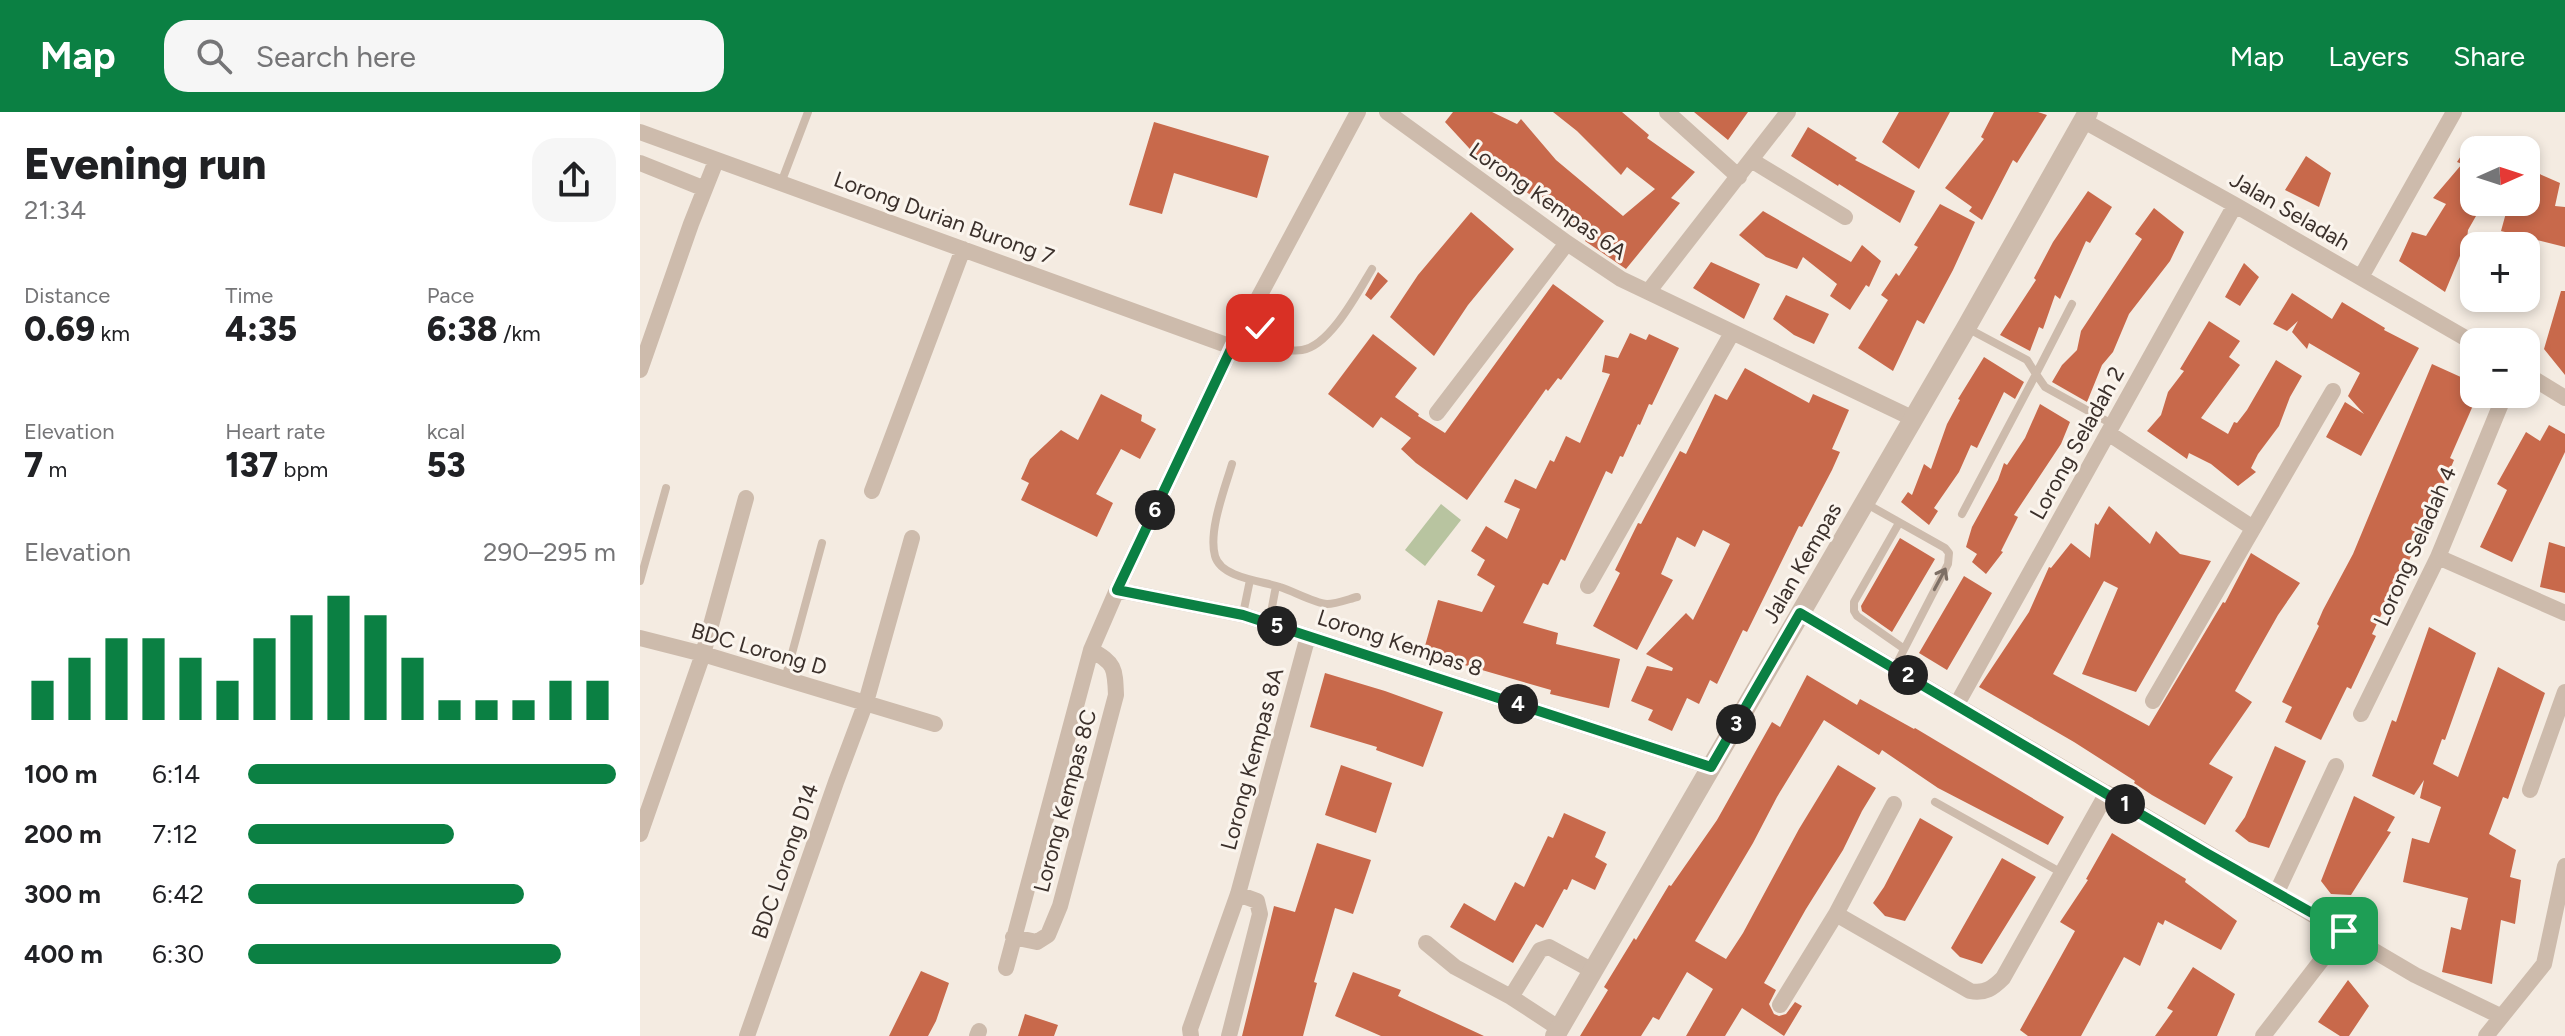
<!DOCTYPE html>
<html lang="en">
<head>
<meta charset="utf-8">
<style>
  :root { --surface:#fff; --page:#f6f6f6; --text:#202124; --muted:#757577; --accent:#0b8043 }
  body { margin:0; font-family:Figtree,sans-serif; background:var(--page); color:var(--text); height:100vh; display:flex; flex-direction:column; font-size:30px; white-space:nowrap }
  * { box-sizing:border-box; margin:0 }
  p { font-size:26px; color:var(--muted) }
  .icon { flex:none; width:44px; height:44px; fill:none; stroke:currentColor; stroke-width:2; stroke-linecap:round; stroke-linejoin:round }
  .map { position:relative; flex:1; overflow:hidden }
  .drawer { display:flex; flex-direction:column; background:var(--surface); width:640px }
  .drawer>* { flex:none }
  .needle { width:52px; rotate:87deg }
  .fabs { position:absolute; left:1820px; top:24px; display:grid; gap:16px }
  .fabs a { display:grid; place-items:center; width:80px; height:80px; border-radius:16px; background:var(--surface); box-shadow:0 4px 12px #0003; font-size:40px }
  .pin { position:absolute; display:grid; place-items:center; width:68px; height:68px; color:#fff; margin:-34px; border-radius:16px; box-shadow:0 4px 12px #0006 }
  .km { position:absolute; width:40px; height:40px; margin:-20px; border-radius:50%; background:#222; color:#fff; font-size:22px; line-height:40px; text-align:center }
  .round { display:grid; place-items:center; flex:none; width:84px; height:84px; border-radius:24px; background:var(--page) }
  .head { display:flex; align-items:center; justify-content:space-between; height:136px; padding:0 24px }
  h1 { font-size:44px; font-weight:800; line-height:60px }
  .figures { display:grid; grid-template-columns:repeat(3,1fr); gap:12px; height:136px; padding:8px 24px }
  .figures div { display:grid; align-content:center }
  .figures b { font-size:34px; font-weight:800 }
  .figures small { font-size:22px; font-weight:400 }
  .figures p { font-size:22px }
  .chart { height:224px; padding:16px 24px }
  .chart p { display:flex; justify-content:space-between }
  .chart svg { width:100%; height:144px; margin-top:8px; stroke:var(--accent); stroke-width:6 }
  ul { padding:0 24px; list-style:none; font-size:26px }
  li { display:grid; grid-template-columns:128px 96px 1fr; align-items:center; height:60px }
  li i { height:20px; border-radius:10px; background:var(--accent) }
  header { display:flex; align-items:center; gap:48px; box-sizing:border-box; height:112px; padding:0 40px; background:var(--accent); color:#fff }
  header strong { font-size:38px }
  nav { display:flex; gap:44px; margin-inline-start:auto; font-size:28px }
  .search { width:560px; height:72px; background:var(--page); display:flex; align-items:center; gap:20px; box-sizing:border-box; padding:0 28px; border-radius:24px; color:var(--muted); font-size:30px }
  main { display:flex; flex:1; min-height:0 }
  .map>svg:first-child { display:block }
</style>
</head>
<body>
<header>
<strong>Map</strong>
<div class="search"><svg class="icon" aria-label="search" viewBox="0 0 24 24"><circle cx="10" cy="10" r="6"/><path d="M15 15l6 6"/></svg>Search here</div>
<nav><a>Map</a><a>Layers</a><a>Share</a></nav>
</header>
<main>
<section class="drawer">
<div class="head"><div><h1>Evening run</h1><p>21:34</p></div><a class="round"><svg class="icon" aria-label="share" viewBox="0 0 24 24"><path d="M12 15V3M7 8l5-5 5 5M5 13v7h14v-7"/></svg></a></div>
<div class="figures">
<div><p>Distance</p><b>0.69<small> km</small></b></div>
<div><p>Time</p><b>4:35</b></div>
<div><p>Pace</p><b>6:38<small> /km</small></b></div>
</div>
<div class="figures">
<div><p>Elevation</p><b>7<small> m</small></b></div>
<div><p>Heart rate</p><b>137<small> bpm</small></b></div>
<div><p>kcal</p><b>53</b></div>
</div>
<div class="chart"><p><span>Elevation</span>290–295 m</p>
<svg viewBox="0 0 160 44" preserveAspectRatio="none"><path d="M5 44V32M15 44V25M25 44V19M35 44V19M45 44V25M55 44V32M65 44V19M75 44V12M85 44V6M95 44V12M105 44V25M115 44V38M125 44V38M135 44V38M145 44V32M155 44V32"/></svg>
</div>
<ul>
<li><b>100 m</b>6:14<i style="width:100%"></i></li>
<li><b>200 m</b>7:12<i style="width:56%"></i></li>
<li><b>300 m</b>6:42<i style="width:75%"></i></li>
<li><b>400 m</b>6:30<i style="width:85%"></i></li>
</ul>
</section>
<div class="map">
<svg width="1925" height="924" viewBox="0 0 1925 924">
  <rect width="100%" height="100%" fill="#f4ebe1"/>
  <path fill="#b8c4a0" d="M801 392 821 408 785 454 765 438Z"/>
  <path fill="#c8694b" d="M813 0H852L877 12 881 7 916 48 983 104 1015 77 987 55 981 63 937 19 913 0H982L1009 23 1007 26 1055 60 1031 86 1040 91 986 157 945 129 948 125 841 47 840 48 805 10Z
    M1054 0H1108L1088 28Z
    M1259 0H1310L1279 57 1242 30Z
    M1354 0H1398L1407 3 1377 51 1373 48 1342 108 1329 99 1332 95 1305 76 1344 27 1341 25Z
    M514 10 629 44 617 86 534 61 522 102 489 93Z
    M1168 15 1217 46 1215 48 1275 79 1260 111 1199 72 1198 74 1151 44Z
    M1834 24V90H1844L1828 118 1827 127 1805 180 1759 149 1772 120 1786 124 1806 92 1793 86 1822 52 1817 50Z
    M1666 44 1691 61 1679 95 1645 78Z
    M1886 56 1920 71 1915 94 1925 95V135L1861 119 1869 90H1886Z
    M1448 79 1472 95 1450 131 1446 129 1420 187 1415 183 1403 217 1399 215 1390 239 1360 223 1396 168 1394 166 1413 130Z
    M1300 92 1335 110 1313 158 1284 212 1277 208 1253 259 1218 236 1248 188 1241 183 1256 161 1259 164 1278 135 1274 133Z
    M1514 96 1544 120 1530 149 1489 202 1473 240 1462 253 1447 290 1412 270 1422 253 1437 238 1441 219 1502 127 1495 122Z
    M1123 99 1211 150 1222 133 1241 149 1229 175 1226 173 1210 198 1190 184 1197 172 1163 145 1157 157 1126 145 1099 123Z
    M831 100 874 137 828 193 794 244 750 205 778 163Z
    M1071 150 1120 172 1104 207 1053 176Z
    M1604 151 1619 165 1600 194 1585 185Z
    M738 160 748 169 731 188 725 183Z
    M913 172 964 209 921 268 918 266 908 279 906 277 827 388 776 351 761 337 771 326 741 305 733 316 688 282 733 222 777 256 755 285 779 302 778 304 805 321Z
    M1921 179H1925V263L1904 237Z
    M1652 181 1692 207 1702 190 1745 216 1744 218 1779 236 1721 344 1686 325 1705 290 1724 302 1708 284 1720 261 1669 231 1667 237 1652 220 1658 209 1647 219 1633 212Z
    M1146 183 1189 202 1174 232 1154 223 1133 207Z
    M1569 209 1600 229 1589 245 1600 253 1561 306 1588 322 1594 310 1597 311 1607 298 1636 248 1662 264 1650 285 1639 314 1618 342 1611 356 1616 360 1598 374 1571 352 1549 341 1547 347 1507 319 1521 303 1528 280 1544 259 1540 257Z
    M990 221 1006 228 1009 222 1039 236 1012 293 1009 292 1000 313 998 312 983 345 980 344 972 362 966 359 925 449 921 447 908 473 903 471 883 511 918 521 916 532 980 547 969 596 910 582 911 578 783 541 798 488 842 500 855 474 837 463 845 448 831 439 846 414 867 427 880 397 864 390 875 367 896 377 910 348 914 350 926 324 940 331 970 262 962 260 965 243 978 246Z
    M1344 245 1384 270 1375 287 1364 280 1337 336 1331 333 1319 360 1294 396 1298 399 1289 413 1261 390 1268 380 1272 383 1284 352 1291 357 1307 312 1320 288 1318 287Z
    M1792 252 1834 271V282H1838L1810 346 1814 348 1791 403 1789 402 1765 458 1763 457 1732 522 1736 524 1711 577 1707 575 1681 628 1645 610 1652 595 1642 590 1679 514 1677 512 1683 498 1713 442Z
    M1105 256 1169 291 1173 282 1209 298 1192 337 1200 340 1192 358 1162 415 1159 414 1107 520 1103 518 1077 572 1070 568 1059 592 1047 586 1032 619 1008 608 1013 598 991 589 1007 554 1032 559 1033 556 1006 542 1046 501 1053 508 1090 432 1063 418 1055 435 1037 425 1021 462 1033 468 997 538 953 514 980 461 975 458 998 411 1001 412 1040 339 1046 342 1075 282 1087 288Z
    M461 282 502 303 501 309 516 317 500 347 481 337 456 382 473 391 457 425 381 388 389 371 381 367 390 347 421 318 438 328Z
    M1400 292 1430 310 1421 332 1374 403 1378 405 1361 439 1363 440 1346 462 1332 450 1337 442 1326 435 1332 415 1358 368 1364 351 1367 353 1385 326Z
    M1909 313 1925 322V340L1872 450 1840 435 1867 378 1857 372 1886 320 1900 329Z
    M1469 394 1510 432 1516 419 1540 442 1571 449 1496 580 1442 562 1478 476 1464 469 1413 562 1509 614 1583 490 1585 491 1611 441 1660 471 1638 503 1595 579 1612 590 1569 652 1593 665 1565 713 1512 683 1494 671 1495 669 1434 630 1339 575 1389 500 1409 455 1411 456 1431 431 1450 446 1455 411 1458 413Z
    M1260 426 1295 447 1252 520 1222 499 1221 494Z
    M1909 430 1925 435V481L1900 475Z
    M1324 464 1352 481 1307 558 1279 541Z
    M1789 515 1836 541 1805 628 1802 627 1793 652 1818 665 1858 555 1905 581 1868 687 1863 685 1849 722 1876 738 1870 765 1881 768 1875 812 1861 808 1852 872 1802 860 1811 815 1821 818 1828 786 1763 770 1772 726 1789 731 1801 695 1780 686 1784 668 1774 683 1732 664 1752 608 1756 610Z
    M685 561 745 579 803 600 783 655 736 638 737 635 670 615Z
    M1167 563 1217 593 1220 587 1274 617 1275 616 1424 705 1408 733 1298 676 1242 638 1239 643 1184 608 1137 685 1113 731 1055 829 1086 847 1103 821 1159 717 1198 653 1236 676 1222 699 1203 738 1166 797 1124 871 1136 878 1129 892 1134 902 1139 904 1146 902 1155 890 1162 894 1144 924 1102 896 1085 924H1046L1073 877 1047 860 1019 908 1013 905 1001 924H940L968 878 964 875 994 826 996 828 1029 773 1031 774 1077 708 1132 610 1140 615Z
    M1635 634 1666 649 1629 736 1609 730 1595 719 1605 705Z
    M701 653 752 671 736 721 685 703Z
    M1714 684 1755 705 1747 719 1751 720 1711 783 1691 782 1681 769Z
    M924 701 966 720 955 745 967 752 955 778 932 767 927 778 924 777 903 816 896 812 873 851 810 815 824 791 855 809 875 770 884 775 908 724 913 726Z
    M1280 706 1313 725 1265 809 1245 804 1233 791 1244 775Z
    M1472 721 1546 767 1545 770 1597 809 1581 838 1525 808 1523 813 1518 810 1500 854 1484 845 1441 924H1388L1380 918 1435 819 1420 810 1448 768 1446 767Z
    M677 731 731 748 713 802 695 796 674 870 677 871 663 924H602L634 794 655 800Z
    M1362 746 1396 765 1342 852 1320 845 1311 836Z
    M1553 855 1595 882 1577 924H1515L1533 899 1527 896Z
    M281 859 309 871 296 909 288 924H249Z
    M713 860 761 878 758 884 844 924H741L695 904Z
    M1708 868 1729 894 1709 924H1700L1678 910Z
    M385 902 418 913 414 924H378Z"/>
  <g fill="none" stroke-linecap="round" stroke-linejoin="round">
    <path stroke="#cdbbac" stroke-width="8" d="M141 71 168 0
      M1432 192 1396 262 1405 275 1472 312
      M612 200 620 216 643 238C649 238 656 239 662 238 690 234 718 180 732 157
      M592 352C585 376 568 419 575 444 581 466 622 469 640 475 653 479 674 491 687 492 696 492 709 487 717 485
      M1225 391 1305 436 1309 441 1308 452 1255 555
      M1322 402 1396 262 1387 248 1327 216
      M1259 411 1214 490V499L1217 504 1263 536
      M0 469 26 376
      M603 502 610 468
      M629 511 636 474
      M145 567 182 431
      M1295 690 1422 761"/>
    <path stroke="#cdbbac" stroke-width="16" d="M747 0 927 131 981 167 1274 307
      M1027 0 1099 65
      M1444 9 1595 93 1834 231
      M0 20 592 235
      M1111 48 1205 105
      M0 51 65 77
      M1721 165 1814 0
      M1008 180 1148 0
      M0 258 51 112 76 49
      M1886 262 1925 286
      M797 301 927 131
      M1468 321 1613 416
      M232 379 323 137
      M1798 445 1925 501
      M948 474 1092 221
      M477 478 603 503 1071 655
      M1160 501 1775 863 1860 904
      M0 526 63 542 295 612
      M1513 589 1693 279
      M1317 592 1595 93
      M1721 602 1798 445 1865 282
      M1890 678 1925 580
      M0 722 63 542 106 386
      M1636 782 1696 654
      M1196 802 1254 692
      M373 825 397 830 408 823 420 794 476 583C475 556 475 551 451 538
      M786 831 815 855 871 885 900 838 909 835 953 859
      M366 856 451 538 477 478 592 235 718 0
      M871 885 920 917
      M1140 893 1196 802 1330 879C1345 882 1353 876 1363 866L1467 681
      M107 924 196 670 226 590 272 426
      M337 924 339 919
      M551 924 550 917 598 782 668 524
      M589 924 620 802 617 789 598 782
      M1623 924 1704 819
      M1846 924 1904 852 1925 754"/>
    <path stroke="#cdbbac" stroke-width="20" d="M915 924 1326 216 1448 0"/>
  </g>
  <defs><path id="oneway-shaft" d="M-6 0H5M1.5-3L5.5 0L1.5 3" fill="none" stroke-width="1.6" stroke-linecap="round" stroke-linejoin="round" transform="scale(2)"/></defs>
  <use stroke="#7d6f65" href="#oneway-shaft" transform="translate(1300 467) rotate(-62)"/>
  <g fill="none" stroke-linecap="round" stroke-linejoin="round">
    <defs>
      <path id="route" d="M620 216 612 199 592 235 477 478 603 503 1071 655 1160 501 1568 742 1704 819"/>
    </defs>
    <use href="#route" stroke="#fff" stroke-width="16"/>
    <use href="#route" stroke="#0b8043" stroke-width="10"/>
  </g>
  <g text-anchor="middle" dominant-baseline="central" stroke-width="6" stroke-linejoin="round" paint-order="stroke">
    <g font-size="22" fill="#3b302b" stroke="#fbf5ee">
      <text transform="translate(908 89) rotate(35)">Lorong Kempas 6A</text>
      <text transform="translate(1650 99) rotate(30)">Jalan Seladah</text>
      <text transform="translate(304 106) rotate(20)">Lorong Durian Burong 7</text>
      <text transform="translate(1437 331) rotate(-61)">Lorong Seladah 2</text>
      <text transform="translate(1775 434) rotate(-66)">Lorong Seladah 4</text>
      <text transform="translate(1162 451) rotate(-60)">Jalan Kempas</text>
      <text transform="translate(760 531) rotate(18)">Lorong Kempas 8</text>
      <text transform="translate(119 537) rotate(16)">BDC Lorong D</text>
      <text transform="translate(612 647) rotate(-75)">Lorong Kempas 8A</text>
      <text transform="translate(425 689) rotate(-75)">Lorong Kempas 8C</text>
      <text transform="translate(145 749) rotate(-71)">BDC Lorong D14</text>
    </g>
  </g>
</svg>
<div class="fabs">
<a><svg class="needle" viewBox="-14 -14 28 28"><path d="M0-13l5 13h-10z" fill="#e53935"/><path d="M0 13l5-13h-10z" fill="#757577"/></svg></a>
<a>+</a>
<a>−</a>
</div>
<div class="pin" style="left:1704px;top:819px;background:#1e9e55"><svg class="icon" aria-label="arrive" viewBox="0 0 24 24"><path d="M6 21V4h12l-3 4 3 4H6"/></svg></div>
<div class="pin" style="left:620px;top:216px;background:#d93025"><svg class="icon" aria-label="check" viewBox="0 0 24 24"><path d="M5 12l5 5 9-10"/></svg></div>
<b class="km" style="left:1485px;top:692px">1</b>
<b class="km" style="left:1268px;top:563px">2</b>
<b class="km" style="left:1096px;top:612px">3</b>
<b class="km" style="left:878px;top:592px">4</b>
<b class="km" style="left:637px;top:514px">5</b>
<b class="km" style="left:515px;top:398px">6</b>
</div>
</main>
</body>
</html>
